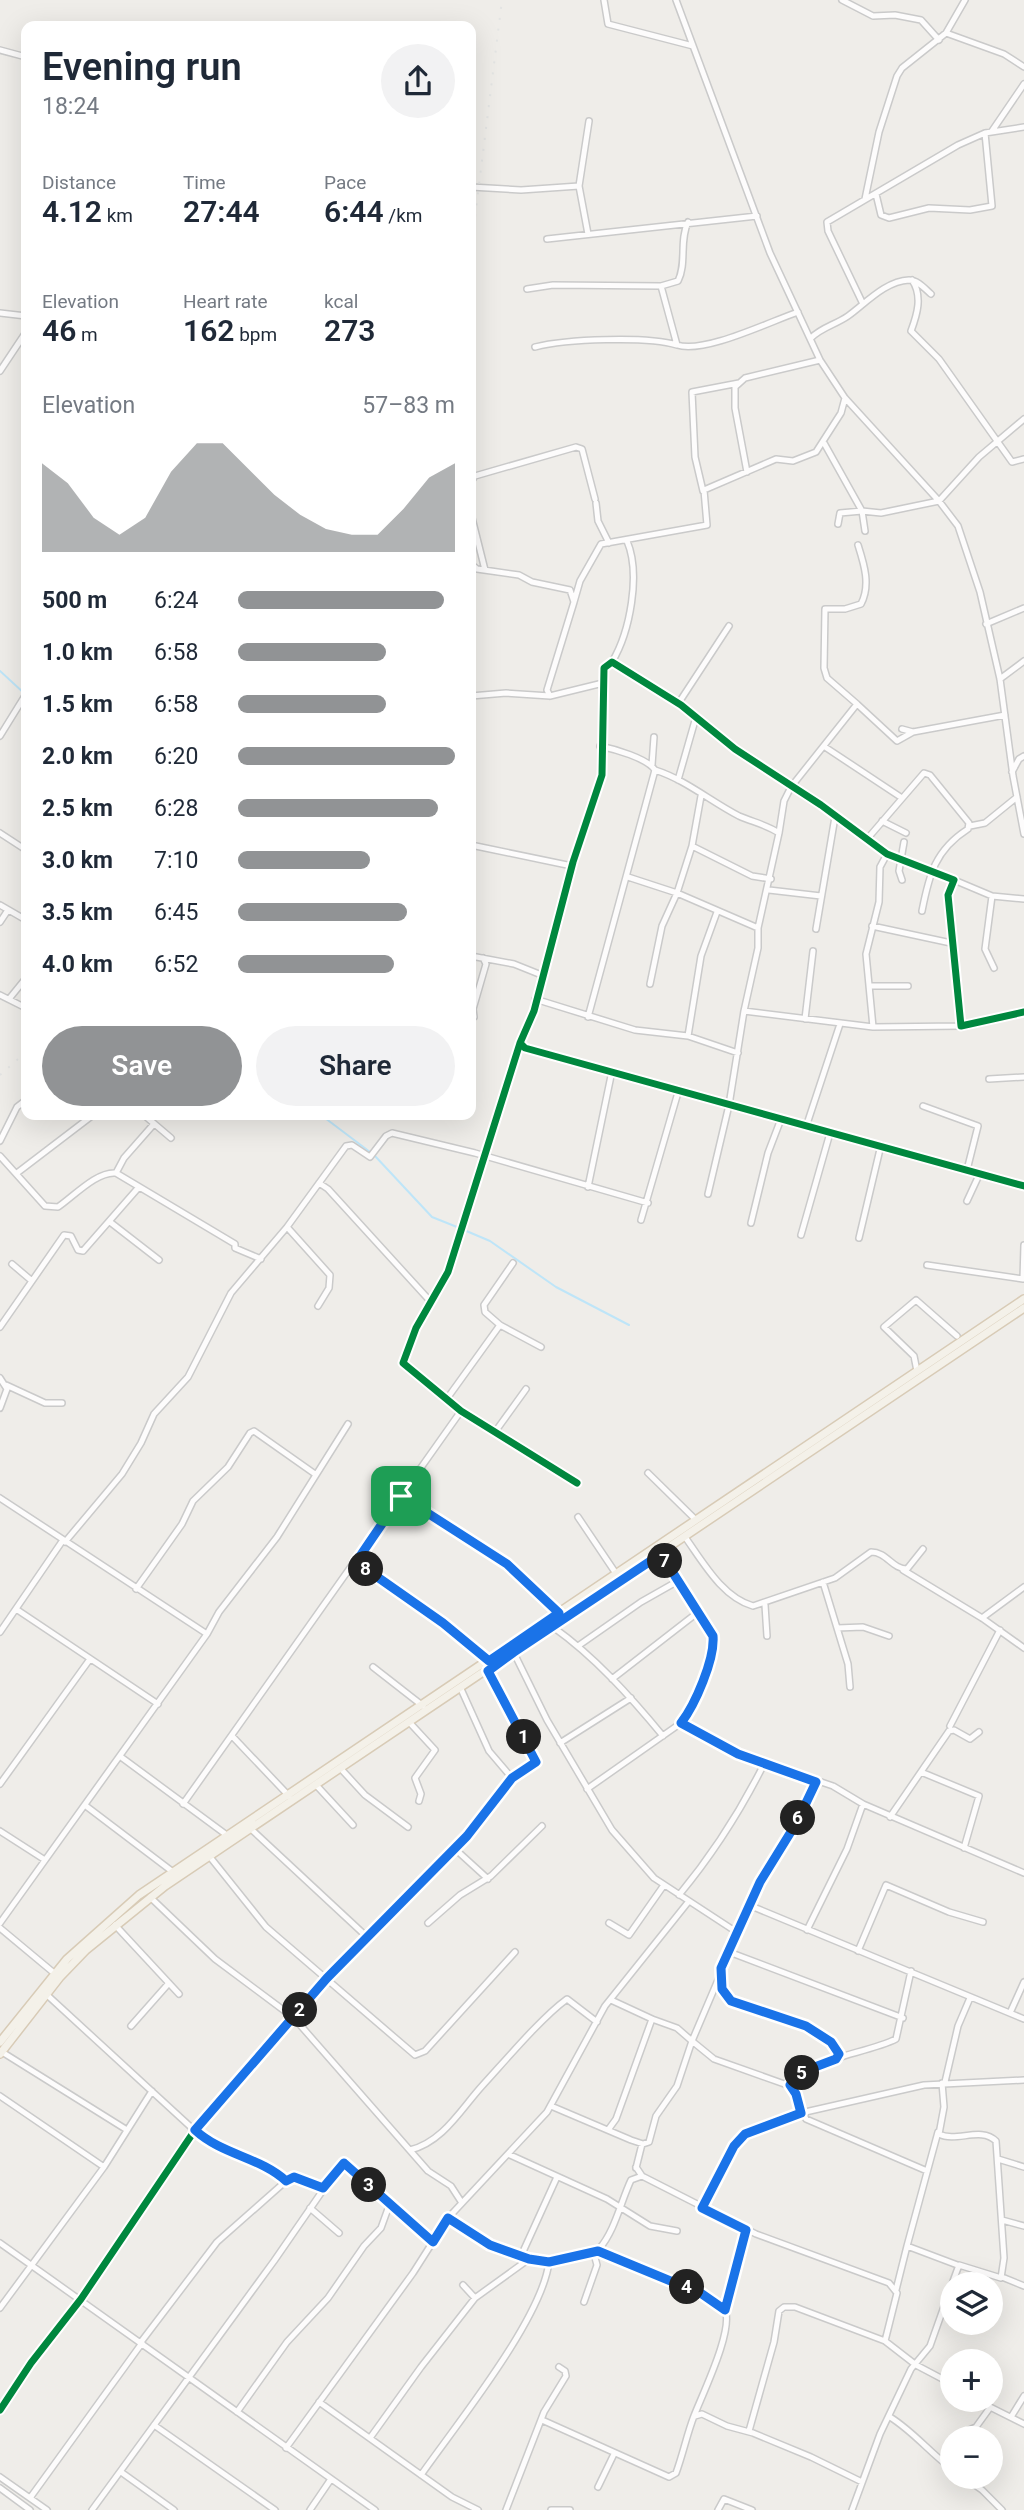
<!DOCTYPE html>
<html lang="en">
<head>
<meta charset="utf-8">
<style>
  :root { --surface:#fff; --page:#f2f2f3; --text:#1f2937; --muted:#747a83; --accent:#919395 }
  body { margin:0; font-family:Roboto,sans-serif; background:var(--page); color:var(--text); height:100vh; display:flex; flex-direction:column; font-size:26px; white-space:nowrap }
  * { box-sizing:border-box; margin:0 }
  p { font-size:23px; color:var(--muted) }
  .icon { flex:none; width:38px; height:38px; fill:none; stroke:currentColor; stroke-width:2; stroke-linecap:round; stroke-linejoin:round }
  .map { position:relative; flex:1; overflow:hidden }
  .drawer { position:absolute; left:21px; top:21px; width:455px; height:1099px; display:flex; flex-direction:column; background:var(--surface); border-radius:14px; box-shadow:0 7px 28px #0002 }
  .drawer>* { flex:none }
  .tools { position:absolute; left:940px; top:2272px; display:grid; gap:14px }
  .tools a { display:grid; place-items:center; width:63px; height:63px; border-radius:50%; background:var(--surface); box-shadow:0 7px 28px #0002; font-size:35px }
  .pin { position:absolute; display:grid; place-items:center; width:60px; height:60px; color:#fff; margin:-30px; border-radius:14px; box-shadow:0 4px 10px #0006 }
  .km { position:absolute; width:35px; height:35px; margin:-18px; border-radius:50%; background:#222; color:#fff; font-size:19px; line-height:35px; text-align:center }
  .round { display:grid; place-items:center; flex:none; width:74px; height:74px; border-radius:37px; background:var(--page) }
  .head { display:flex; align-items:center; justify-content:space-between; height:119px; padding:0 21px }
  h1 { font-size:38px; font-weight:600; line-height:52px }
  .figures { display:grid; grid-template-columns:repeat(3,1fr); gap:10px; height:119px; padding:7px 21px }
  .figures div { display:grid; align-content:center }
  .figures b { font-size:30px; font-weight:600 }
  .figures small { font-size:19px; font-weight:400 }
  .figures p { font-size:19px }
  .chart { height:196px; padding:14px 21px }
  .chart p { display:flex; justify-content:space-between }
  .chart svg { width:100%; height:126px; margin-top:7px; fill:var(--accent); opacity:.7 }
  .primary-button { display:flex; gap:14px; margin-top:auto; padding:14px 21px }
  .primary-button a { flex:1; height:80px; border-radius:42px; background:var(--accent); color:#fff; font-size:28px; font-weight:600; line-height:80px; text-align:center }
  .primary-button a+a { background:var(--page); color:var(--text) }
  ul { padding:0 21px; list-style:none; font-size:23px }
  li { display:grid; grid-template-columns:112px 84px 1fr; align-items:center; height:52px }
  li i { height:18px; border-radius:9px; background:var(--accent) }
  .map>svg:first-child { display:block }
</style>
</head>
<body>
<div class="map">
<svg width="1024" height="2510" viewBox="0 0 1024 2510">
  <rect width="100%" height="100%" fill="#efede9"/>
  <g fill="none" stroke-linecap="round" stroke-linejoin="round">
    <path stroke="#bee5f8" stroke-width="2" d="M0 671 25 694
      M321 1115 370 1152
      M375 1156 432 1217 457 1227
      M464 1230 490 1241 556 1287 629 1325"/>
    <defs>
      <path id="minor" d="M604 0 608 24 693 46
        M676 0 770 253 820 360 845 398 939 501 958 526 980 592 1000 679 1013 776 1024 834
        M842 0 873 16 895 15 921 20 939 40
        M946 33 1004 54 1024 67
        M0 50 26 57
        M992 131 1024 84
        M471 187 521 190 579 186
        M876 194 881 215 889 218 929 208 970 210 992 206 985 133
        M865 199 879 132 897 76 902 68 946 33 965 0
        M588 234 579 186 589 121
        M547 239 757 216
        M912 280C923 296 917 315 911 331L939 359 1012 462 1024 459
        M661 286 678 281C687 263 679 241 688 222
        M527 289 553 285 661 286 677 345C704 354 769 322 798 312
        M862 302 828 231 827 222 958 145 985 133 1024 127
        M0 313 26 316
        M811 338C822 327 835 325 848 316 865 304 885 281 909 280 918 280 925 289 931 294
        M535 347C566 339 647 336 677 345
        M0 371 26 332
        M824 443 862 511 840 513 838 524
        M747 472 735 408V387L745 378 820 360
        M703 491 695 457 692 392 739 383
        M596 503 598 521 609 543
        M865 531 862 511 881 513 939 501 979 457 1024 419
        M471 564 477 569 519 575 532 582 570 590 574 602 547 690 550 696
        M485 570 472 518V480L475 476 576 447 582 449 595 499
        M574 602 580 581 601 544 707 525 704 490 776 459 793 461 816 452 841 413 845 398
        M986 624 1024 608
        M612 662C630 632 641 574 627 541
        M1000 679 1024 661
        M471 696 506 693 550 696 603 683
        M678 704 729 626
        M857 704 897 741 913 732
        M902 729 913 732 1005 715
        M0 736 26 694
        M600 746C614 749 647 758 655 770 686 780 710 801 739 816 753 822 767 825 779 833L784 801 791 787 857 704 827 678 824 668 825 609H845L861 604C871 585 864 564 858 545
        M825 747 902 798
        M652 765 654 737
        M1012 772 1019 759 1024 756
        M678 780 696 717
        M882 821 906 833
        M970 826 985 823 1017 797
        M0 833 26 850
        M868 838 924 773 930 775 969 823 968 829C935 850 929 875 922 911
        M471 845 572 866
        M692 846 752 876 771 879
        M628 877 677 893 758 928
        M902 880 899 871 904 842
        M954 880 992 896 1024 899
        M769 890 821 896
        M992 896 985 949 994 968
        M0 905 26 920
        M0 922 8 910
        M872 926 951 943
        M816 929 835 817
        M471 956 514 964 544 976
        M650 984 662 926 677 893 692 846 701 796
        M870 986H908
        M0 995 26 1008
        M9 999 26 978
        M535 999 635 1030 688 1036 738 1053
        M744 1011 873 1027 961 1026
        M474 1017 473 1009 486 964 483 958
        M588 1017 655 770
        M805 1019 813 951
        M873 1027 866 954 879 902 880 867 887 854
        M688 1036 701 956 717 912
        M520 1043 534 1011 573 862 602 775 604 668 612 662 681 705 735 749 821 805 887 854 954 880 948 895 961 1026 1024 1012
        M989 1079 1024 1077
        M923 1106 978 1126 967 1170
        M144 1115 171 1138
        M806 1127 840 1024
        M0 1141 17 1107 26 1100
        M0 1156 45 1206 58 1207C74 1196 97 1171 116 1173L235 1244V1248L261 1259
        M17 1173 93 1115
        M116 1173 124 1158 153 1125
        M319 1183 328 1189 431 1302
        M588 1187 612 1071
        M708 1194 729 1105 744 1011 758 948V928L779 833
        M967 1201 980 1173
        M641 1220 679 1089
        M110 1222 159 1260
        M751 1223 768 1153 781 1119
        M287 1227 330 1275 329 1288 318 1306
        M801 1235 830 1133
        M859 1238 881 1145
        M513 1263 484 1305 485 1312 500 1325 541 1347
        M12 1264 32 1281
        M927 1265 1023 1279
        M1023 1279 1024 1245
        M0 1327 64 1235 71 1236 78 1250 83 1251 139 1187
        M917 1371 914 1356 884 1327 916 1300 957 1336
        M0 1378 7 1389 0 1408
        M6 1385 45 1403H62
        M446 1400 500 1325
        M495 1432 526 1389
        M648 1473 696 1520
        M577 1483 461 1411 403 1363 416 1328 448 1272 520 1043 525 1048 1024 1186
        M401 1496 507 1564 559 1613
        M0 1498 207 1634 0 1923
        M578 1517 617 1575
        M685 1537C703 1562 722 1597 753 1606L835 1578 871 1552C887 1552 892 1569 907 1569L923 1549
        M65 1542 122 1474 141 1443 154 1414 188 1377 231 1293 287 1227 346 1146 352 1145 370 1157 386 1136 392 1133 475 1153 648 1203
        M356 1562 443 1623 489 1661
        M903 1570 982 1618 1024 1648
        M823 1582 848 1664 850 1687
        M136 1589 182 1524 193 1501 228 1467 250 1433 254 1431 315 1474
        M765 1605 767 1636
        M16 1609 158 1704
        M982 1618 1024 1587
        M553 1627C595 1657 630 1696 663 1736
        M837 1628 863 1627 889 1636
        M0 1632 63 1540
        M207 1634 219 1612 277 1537 348 1424
        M578 1646 641 1602 678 1581
        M512 1649 547 1720 612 1830 654 1878 738 1933 751 1907 756 1908 1024 2019
        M373 1667 423 1706
        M612 1679 697 1613
        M461 1689 489 1751 512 1778
        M410 1723 435 1750 415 1778 421 1794 419 1801
        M681 1723 738 1754 833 1786 863 1804 1024 1873
        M950 1726 1000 1630
        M232 1736 289 1796
        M560 1743 631 1698
        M121 1757 228 1836
        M342 1770 365 1795 408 1827
        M921 1772 979 1796 964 1848
        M0 1784 90 1659
        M317 1786 353 1825
        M587 1789 681 1723 692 1706 701 1685 713 1636 661 1554
        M183 1804 461 1411
        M86 1806 173 1872
        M890 1817 949 1731 954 1730 970 1739 979 1732
        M251 1829 366 1936
        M0 1831 45 1860
        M454 1848 488 1879
        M210 1857 266 1927 415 2055 425 2051 515 1952
        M679 1895C713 1854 740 1812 764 1764
        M150 1897 215 1959 294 2018 428 2171 451 2186 462 2203
        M751 1907C766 1863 795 1824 816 1782
        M428 1923 460 1895 491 1876 542 1826
        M609 1923 629 1935 664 1885
        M115 1925 179 1994
        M0 1928 54 1973
        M807 1930 847 1849 863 1804
        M738 1933 692 2041 714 2059 790 2086 806 2119 927 2171
        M858 1951 886 1885 949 1912 983 1922
        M729 1952 903 2018
        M722 1970V1989L729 2000C765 2016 812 2017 838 2051L836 2059
        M46 1994 206 2141 274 2171 286 2181 300 2178 323 2188
        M1010 2013 1024 1982
        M131 2026 169 1983
        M2 2052 127 2130
        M945 2082 958 2026 970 1998
        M942 2083 944 2107 939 2134C956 2143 981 2126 996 2141L1004 2258 1001 2278 959 2265 952 2284
        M790 2086C805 2058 867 2054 896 2039L911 1971
        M0 2096 104 2167
        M551 2106 631 2140 643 2144 649 2142 656 2116 677 2086 692 2041 677 2028 652 2019
        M608 2130 616 2119 652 2019 611 2000
        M938 2132 907 2246 960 2266
        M410 2150C443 2142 461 2109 482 2086 505 2061 541 2018 567 1999L597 2022
        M508 2154 607 2199 650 2226 677 2231
        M998 2159 1024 2167
        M636 2167 642 2176 756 2234 889 2283 897 2293 885 2341
        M636 2168 642 2144
        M310 2208 339 2233
        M702 2208 734 2146 745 2134 760 2127 801 2113 924 2085 1024 2080
        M448 2218C487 2244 526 2267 574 2258 583 2256 594 2256 599 2249 615 2231 621 2201 631 2180L642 2176
        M1002 2220 1024 2226
        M0 2243 375 2510
        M521 2256 557 2177
        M1002 2277 1024 2286
        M463 2285 475 2298
        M896 2290 907 2246
        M584 2302 597 2265 594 2254
        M0 2308 104 2167 152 2091
        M725 2310 746 2230
        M141 2342 217 2242 286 2181
        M974 2399 1024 2424
        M319 2402 452 2497 478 2510
        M0 2410 31 2363 81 2299 195 2130 327 1978 467 1836 512 1778 536 1762 488 1671
        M237 2412 287 2342 328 2298 364 2246 381 2228 390 2203
        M695 2416 702 2414 727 2426 753 2433 811 2457 862 2482
        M890 2417C914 2432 930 2453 952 2469
        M1011 2417 1024 2396
        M542 2420 669 2477 676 2473C683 2454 687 2434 694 2416 702 2395 736 2326 724 2308L682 2285 599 2251
        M154 2425 275 2510
        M749 2431 774 2342 779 2311 784 2307H795L885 2341 916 2365 952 2384
        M967 2431 976 2427 989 2409
        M370 2438 421 2367 475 2298 529 2259
        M286 2448 413 2273 448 2218 547 2112 605 2006 689 1901
        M121 2472 174 2510
        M421 2475C456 2425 542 2319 549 2262
        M962 2476 982 2490 1002 2510
        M0 2477 47 2510
        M598 2487 614 2454
        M0 2488 30 2510
        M30 2498 142 2343
        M92 2510 274 2261 341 2164 433 2242
        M310 2510 331 2479
        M506 2510 544 2412 566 2376 565 2371 559 2367
        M551 2510H570
        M718 2510 724 2499 752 2510
        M852 2510 880 2434 911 2369 930 2346 952 2284"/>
      <path id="major" d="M0 2042 67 1959 139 1895 1024 1299
        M0 2054 60 1977 86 1950 165 1886 1024 1308"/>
    </defs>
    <use href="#minor" stroke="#cacaca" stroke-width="8"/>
    <use href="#major" stroke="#d8cbb6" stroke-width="10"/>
    <use href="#minor" stroke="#fdfcfc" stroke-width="5"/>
    <use href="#major" stroke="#f4f1e9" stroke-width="7"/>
    <path stroke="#e3e4e3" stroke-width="2" stroke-dasharray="2 9" stroke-linecap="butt" d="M471 249 502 0
      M0 1075 26 1052"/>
    <defs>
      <path id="cycleway" d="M520 1043 534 1011 573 862 602 775 604 668 612 662 681 705 735 749 821 805 887 854 954 880 948 895 961 1026 1024 1012
        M577 1483 461 1411 403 1363 416 1328 448 1272 520 1043 525 1048 1024 1186
        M0 2410 31 2363 81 2299 195 2130 327 1978 467 1836 512 1778 536 1762 488 1671"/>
    </defs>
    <use href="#cycleway" stroke="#fff" stroke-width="11"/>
    <use href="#cycleway" stroke="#00873e" stroke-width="7"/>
  </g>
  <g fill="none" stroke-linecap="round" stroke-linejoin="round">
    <defs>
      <path id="route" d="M401 1496 507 1564 559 1613 511 1646 514 1652 488 1671 536 1762 512 1778 467 1836 327 1978 195 2130C222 2155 260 2157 286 2181L294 2177 323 2188 344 2163 433 2242 448 2218 490 2245 529 2259 549 2262 598 2251 702 2294 725 2310 746 2230 702 2208 734 2146 745 2134 801 2113 796 2094 790 2085 799 2073 836 2059 839 2054 831 2042 806 2026 731 2001 722 1989 721 1968 760 1882 797 1822 816 1782 738 1754 681 1723C695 1705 715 1659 713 1636L661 1554 514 1652 511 1646 489 1661 443 1623 356 1562 401 1496"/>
    </defs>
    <use href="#route" stroke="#fff" stroke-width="14"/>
    <use href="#route" stroke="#1a73e8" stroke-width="9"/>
  </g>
</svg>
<div class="tools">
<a><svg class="icon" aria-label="layers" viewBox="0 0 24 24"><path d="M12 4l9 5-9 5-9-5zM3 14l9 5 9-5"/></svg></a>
<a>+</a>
<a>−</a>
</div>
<div class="pin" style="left:401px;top:1496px;background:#1e9e55"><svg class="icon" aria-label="arrive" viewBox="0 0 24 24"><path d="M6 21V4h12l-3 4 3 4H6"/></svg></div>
<b class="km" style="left:524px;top:1737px">1</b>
<b class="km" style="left:300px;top:2010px">2</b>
<b class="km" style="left:369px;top:2185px">3</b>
<b class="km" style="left:687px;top:2287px">4</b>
<b class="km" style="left:802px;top:2073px">5</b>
<b class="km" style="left:798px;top:1818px">6</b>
<b class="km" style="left:665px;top:1561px">7</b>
<b class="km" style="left:366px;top:1569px">8</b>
<section class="drawer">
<div class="head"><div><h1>Evening run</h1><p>18:24</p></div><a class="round"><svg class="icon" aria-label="share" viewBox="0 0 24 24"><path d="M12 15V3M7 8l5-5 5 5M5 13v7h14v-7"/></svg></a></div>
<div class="figures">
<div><p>Distance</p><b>4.12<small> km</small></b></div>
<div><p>Time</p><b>27:44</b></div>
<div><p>Pace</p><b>6:44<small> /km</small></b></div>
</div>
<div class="figures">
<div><p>Elevation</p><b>46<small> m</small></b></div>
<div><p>Heart rate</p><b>162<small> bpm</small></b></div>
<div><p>kcal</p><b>273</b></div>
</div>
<div class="chart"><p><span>Elevation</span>57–83 m</p>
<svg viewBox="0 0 160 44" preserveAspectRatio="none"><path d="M0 44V13L10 20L20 32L30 38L40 32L50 16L60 6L70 6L80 15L90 24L100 31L110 36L120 38L130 38L140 29L150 18L160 13V44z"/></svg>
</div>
<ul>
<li><b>500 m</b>6:24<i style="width:95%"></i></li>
<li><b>1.0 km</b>6:58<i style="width:68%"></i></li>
<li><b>1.5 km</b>6:58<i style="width:68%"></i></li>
<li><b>2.0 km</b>6:20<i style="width:100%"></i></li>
<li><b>2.5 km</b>6:28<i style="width:92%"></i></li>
<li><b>3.0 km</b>7:10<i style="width:61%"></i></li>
<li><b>3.5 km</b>6:45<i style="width:78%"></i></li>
<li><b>4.0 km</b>6:52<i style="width:72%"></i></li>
</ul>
<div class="primary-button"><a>Save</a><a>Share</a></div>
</section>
</div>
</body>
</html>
